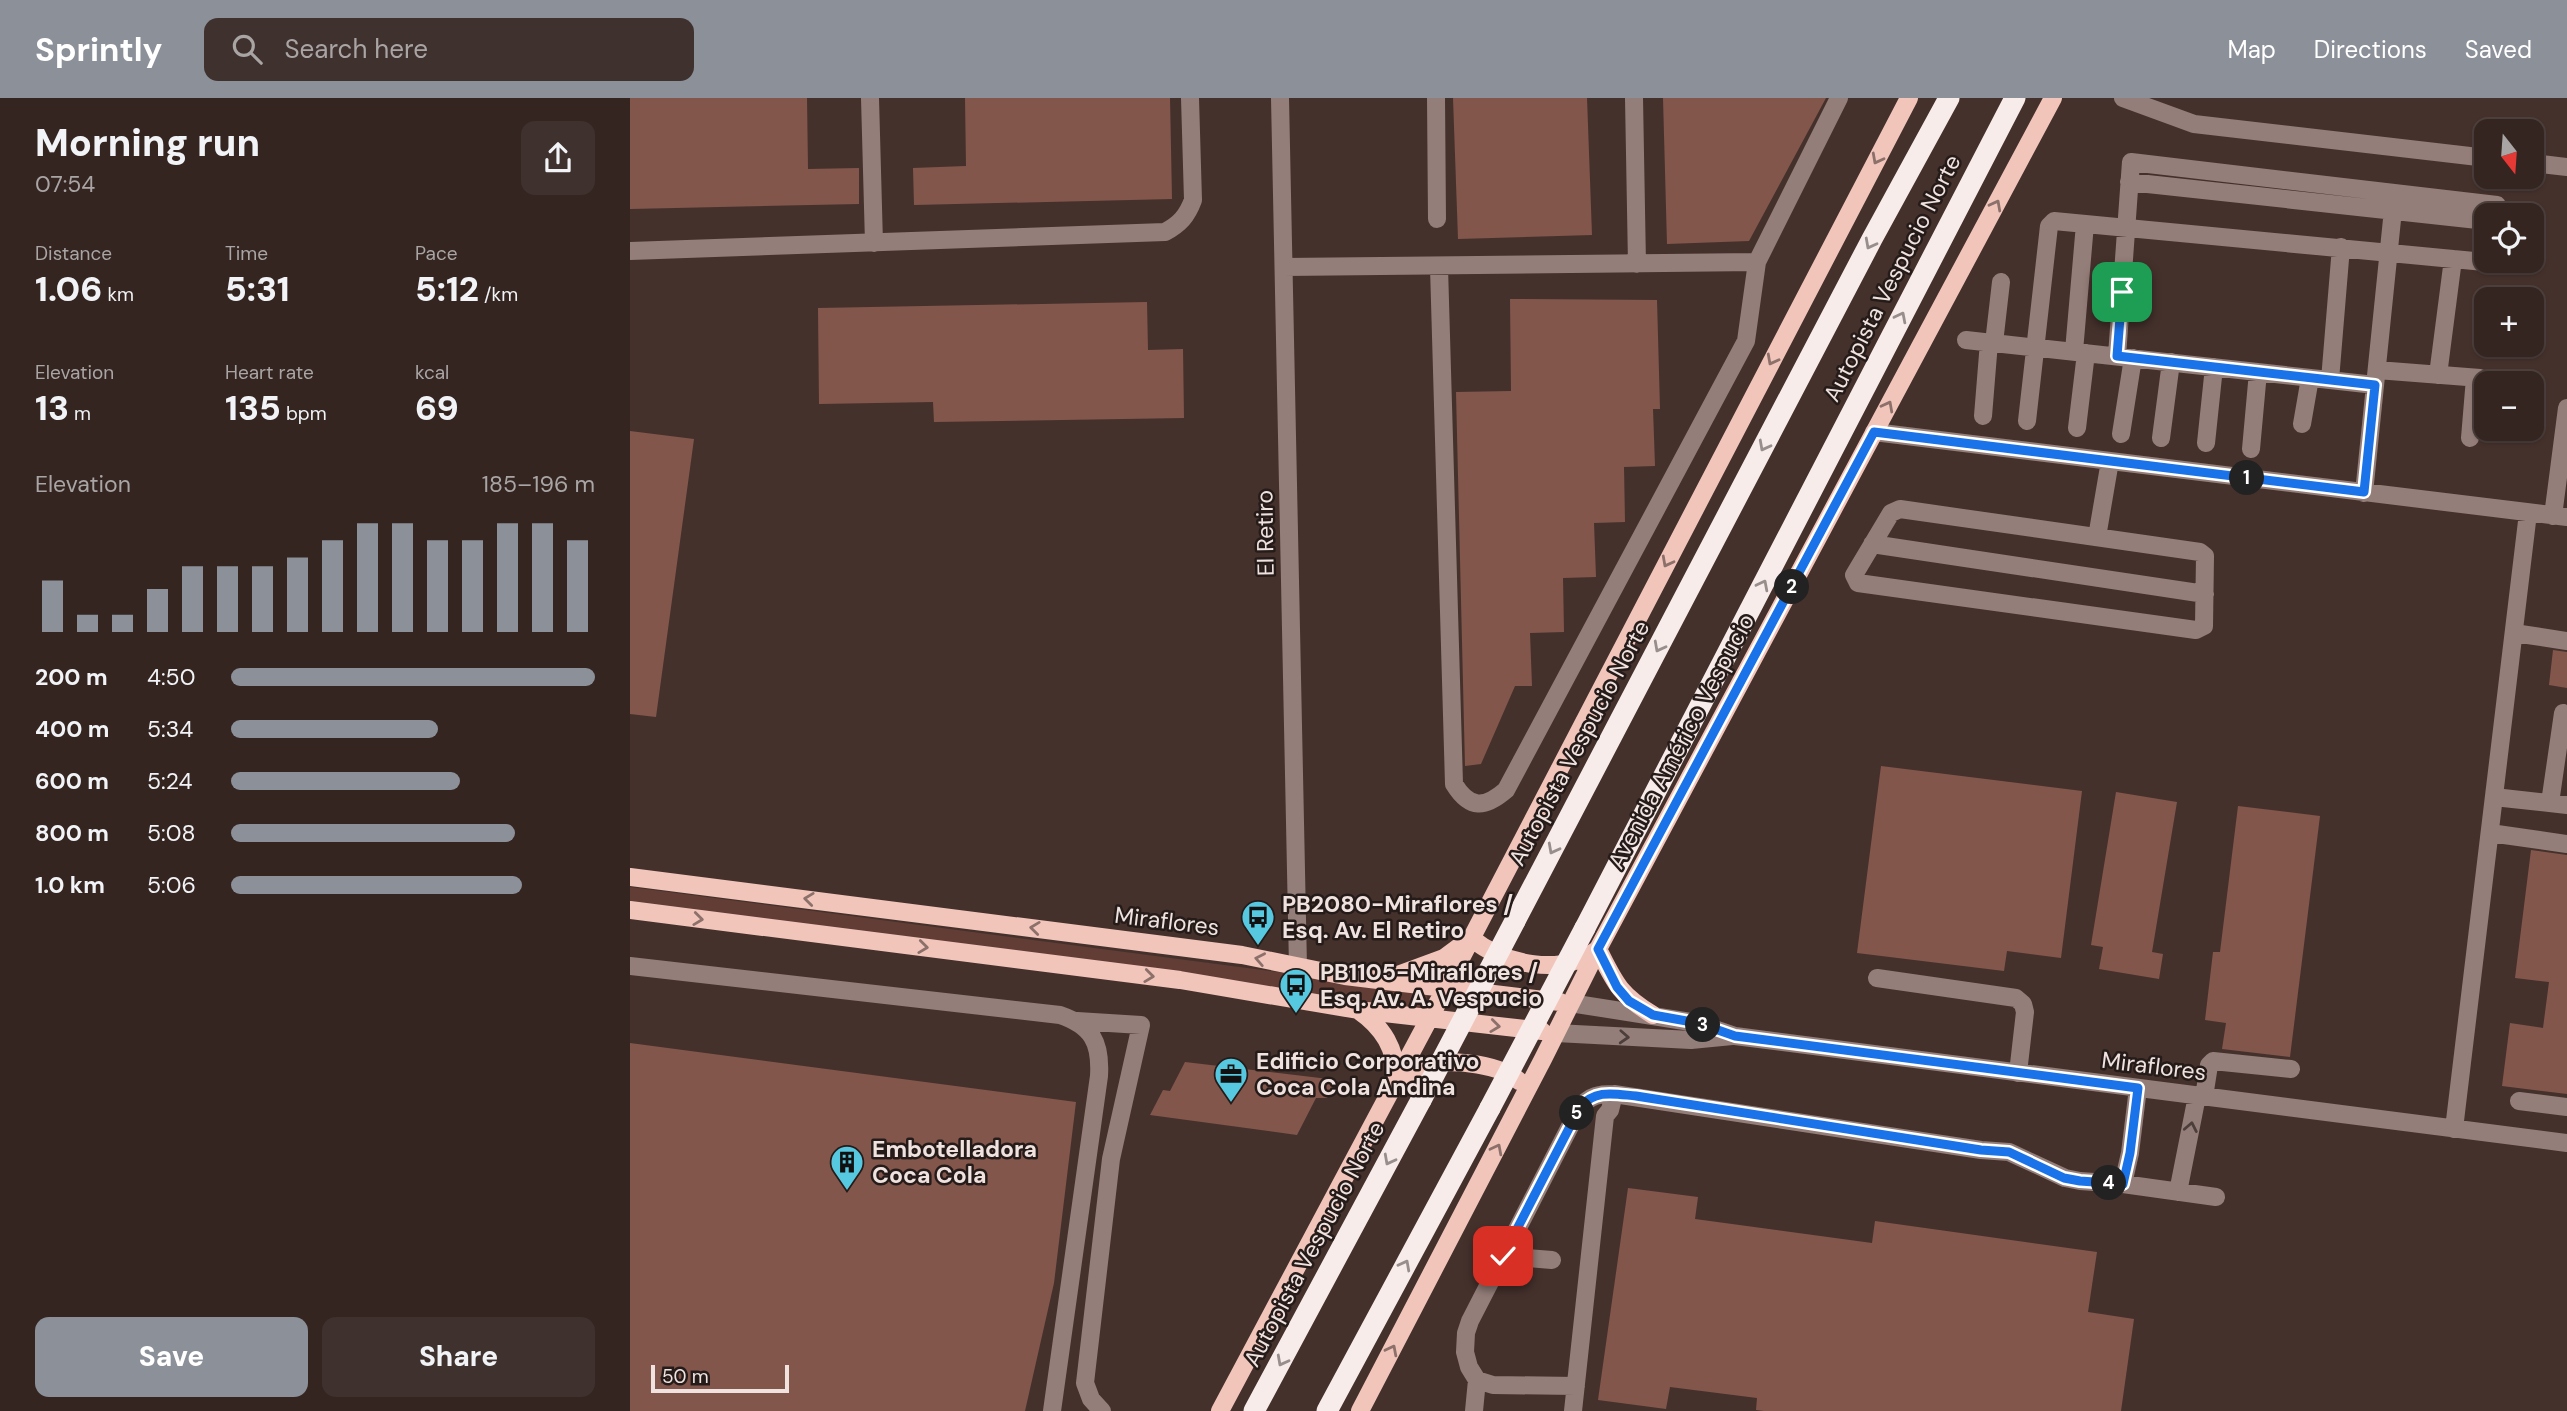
<!DOCTYPE html>
<html lang="en">
<head>
<meta charset="utf-8">
<style>
  :root { --surface:#342521; --page:#3f312e; --text:#f1f3f6; --muted:#a9a5a5; --line:#4e423f; --accent:#8c9099 }
  body { margin:0; font-family:"DM Sans",sans-serif; background:var(--page); color:var(--text); height:100vh; display:flex; flex-direction:column; font-size:26px; white-space:nowrap }
  * { box-sizing:border-box; margin:0 }
  p { font-size:23px; color:var(--muted) }
  .icon { flex:none; width:38px; height:38px; fill:none; stroke:currentColor; stroke-width:2; stroke-linecap:round; stroke-linejoin:round }
  .map { position:relative; flex:1; overflow:hidden }
  .drawer { display:flex; flex-direction:column; background:var(--surface); width:630px }
  .drawer>* { flex:none }
  .needle { width:46px; rotate:163deg }
  .fabs { position:absolute; left:1844px; top:21px; display:grid; gap:14px }
  .fabs a { display:grid; place-items:center; width:70px; height:70px; border-radius:14px; background:var(--surface); box-shadow:0 2px 5px #0004,0 0 0 2px var(--line); font-size:35px }
  .scale { position:absolute; left:21px; bottom:18px; width:138px; box-sizing:border-box; padding-left:7px; border:4px solid #efe2df; border-top:0; font-size:19px; line-height:24px; white-space:nowrap; color:#efe2df; -webkit-text-stroke:5px #251b19; paint-order:stroke }
  .pin { position:absolute; display:grid; place-items:center; width:60px; height:60px; color:#fff; margin:-30px; border-radius:14px; box-shadow:0 4px 10px #0006 }
  .km { position:absolute; width:35px; height:35px; margin:-18px; border-radius:50%; background:#222; color:#fff; font-size:19px; line-height:35px; text-align:center }
  .round { display:grid; place-items:center; flex:none; width:74px; height:74px; border-radius:14px; background:var(--page) }
  .head { display:flex; align-items:center; justify-content:space-between; height:119px; padding:0 35px }
  h1 { font-size:38px; font-weight:800; line-height:52px }
  .stats { display:grid; grid-template-columns:repeat(3,1fr); gap:10px; height:119px; padding:7px 35px }
  .stats div { display:grid; align-content:center }
  .stats b { font-size:35px; font-weight:800 }
  .stats small { font-size:19px; font-weight:400 }
  .stats p { font-size:19px }
  .chart { height:196px; padding:14px 35px }
  .chart p { display:flex; justify-content:space-between }
  .chart svg { width:100%; height:126px; margin-top:7px; stroke:var(--accent); stroke-width:6 }
  .action { display:flex; gap:14px; margin-top:auto; padding:14px 35px }
  .action a { flex:1; height:80px; border-radius:14px; background:var(--accent); color:#fff; font-size:28px; font-weight:800; line-height:80px; text-align:center }
  .action a+a { background:var(--page); color:var(--text) }
  ul { padding:0 35px; list-style:none; font-size:23px }
  li { display:grid; grid-template-columns:112px 84px 1fr; align-items:center; height:52px }
  li i { height:18px; border-radius:9px; background:var(--accent) }
  header { display:flex; align-items:center; gap:42px; box-sizing:border-box; height:98px; padding:0 35px; background:var(--accent); color:#fff }
  header strong { font-size:33px }
  nav { display:flex; gap:38px; margin-inline-start:auto; font-size:24px }
  .search { width:490px; height:63px; background:var(--page); display:flex; align-items:center; gap:18px; box-sizing:border-box; padding:0 24px; border-radius:14px; color:var(--muted); font-size:26px }
  main { display:flex; flex:1; min-height:0 }
  .map>svg:first-child { display:block }
</style>
</head>
<body>
<header>
<strong>Sprintly</strong>
<div class="search"><svg class="icon" aria-label="search" viewBox="0 0 24 24"><circle cx="10" cy="10" r="6"/><path d="M15 15l6 6"/></svg>Search here</div>
<nav><a>Map</a><a>Directions</a><a>Saved</a></nav>
</header>
<main>
<section class="drawer">
<div class="head"><div><h1>Morning run</h1><p>07:54</p></div><a class="round"><svg class="icon" aria-label="share" viewBox="0 0 24 24"><path d="M12 15V3M7 8l5-5 5 5M5 13v7h14v-7"/></svg></a></div>
<div class="stats">
<div><p>Distance</p><b>1.06<small> km</small></b></div>
<div><p>Time</p><b>5:31</b></div>
<div><p>Pace</p><b>5:12<small> /km</small></b></div>
</div>
<div class="stats">
<div><p>Elevation</p><b>13<small> m</small></b></div>
<div><p>Heart rate</p><b>135<small> bpm</small></b></div>
<div><p>kcal</p><b>69</b></div>
</div>
<div class="chart"><p><span>Elevation</span>185–196 m</p>
<svg viewBox="0 0 160 44" preserveAspectRatio="none"><path d="M5 44V26M15 44V38M25 44V38M35 44V29M45 44V21M55 44V21M65 44V21M75 44V18M85 44V12M95 44V6M105 44V6M115 44V12M125 44V12M135 44V6M145 44V6M155 44V12"/></svg>
</div>
<ul>
<li><b>200 m</b>4:50<i style="width:100%"></i></li>
<li><b>400 m</b>5:34<i style="width:57%"></i></li>
<li><b>600 m</b>5:24<i style="width:63%"></i></li>
<li><b>800 m</b>5:08<i style="width:78%"></i></li>
<li><b>1.0 km</b>5:06<i style="width:80%"></i></li>
</ul>
<div class="action"><a>Save</a><a>Share</a></div>
</section>
<div class="map">
<svg width="1937" height="1313" viewBox="0 0 1937 1313">
  <rect width="100%" height="100%" fill="#45312c"/>
  <path fill="#623d35" d="M0 789 799 894 792 912 0 808Z"/>
  <path fill="#83564c" d="M0 0H177L178 71 229 70V106L0 111Z
    M335 0H540L542 101 284 107 283 70 336 68Z
    M823 0H957L962 137 828 141Z
    M1033 0H1196L1119 143 1037 146Z
    M880 201 1027 202 1030 311H1023L1025 368 994 369 995 424 964 425 966 479 933 480 934 534 900 535 902 588H885L851 666 835 668 826 294 881 293Z
    M517 204 518 252 553 251 554 320 304 324 303 304 189 306 188 210Z
    M0 333 64 341 26 619 0 616Z
    M1923 552 1937 554V590L1919 587Z
    M1251 668 1452 693 1431 860 1377 853 1374 873 1227 855Z
    M1486 694 1547 704 1522 854 1533 856 1529 881 1469 871 1473 849 1461 847Z
    M1608 708 1690 718 1660 959 1592 951 1596 925 1575 922 1583 854H1590Z
    M1901 752 1937 757V996L1872 988 1880 925 1913 930 1919 884 1885 880Z
    M0 945 446 1004 424 1185 395 1313H0Z
    M555 964 707 982 697 1000H686L667 1037 520 1017 533 992 540 993Z
    M998 1090 1068 1099 1065 1121 1242 1145 1245 1123 1467 1154 1458 1214 1504 1221 1491 1313H1134L1126 1312 1127 1300 1040 1289 1036 1311 968 1302Z"/>
  <g fill="none" stroke-linecap="round" stroke-linejoin="round">
    <path stroke="#947e79" stroke-width="18" d="M240 0 244 145
      M650 0 668 869
      M806 0 807 121
      M1004 0 1007 166
      M1493 0 1564 26 1857 60
      M1902 65 1937 69
      M1499 84 1857 123
      M0 153 535 134C550 126 557 118 563 102L560 0
      M654 169 1127 164
      M809 169 824 686C840 712 855 710 876 692L1116 243 1127 164 1209 0
      M1336 242 1745 287
      M1364 245 1371 184
      M1444 253 1455 126
      M1487 258 1501 64 1867 107
      M1747 272 1850 280
      M1808 277 1823 161
      M1700 282 1711 149
      M1353 318 1359 244
      M1397 323 1419 128 1424 123 1865 165
      M1672 326 1680 280
      M1447 330 1456 255
      M1244 334 1937 419
      M1491 336 1503 260
      M1531 340 1541 264
      M1840 340 1845 280
      M1576 345 1584 269
      M1621 351 1628 274
      M1734 395 1764 102
      M1270 411 1570 454 1575 458 1574 528 1566 532 1228 485 1224 477 1261 415Z
      M1923 418 1937 310
      M1467 439 1480 363
      M1242 446 1575 496
      M1884 535 1937 543
      M1864 699 1937 707
      M1920 705 1933 615
      M1860 735 1937 746
      M0 868 430 917C462 928 471 944 469 978L422 1313
      M1247 880 1386 900 1393 906 1395 914 1388 975
      M940 905 1067 925 1105 938 1937 1045
      M447 923 511 927 481 1061 455 1285 461 1301 472 1313
      M926 935 1061 942 1102 938
      M1574 999 1579 967 1583 963 1661 971
      M1889 1003 1937 1009
      M1824 1031 1898 415
      M1493 1086 1500 1055 1508 990
      M1548 1094 1567 998
      M873 1158 922 1162
      M847 1282 863 1287 946 1288
      M844 1313 847 1282 839 1269 835 1254 836 1235 840 1223 950 1009C961 997 969 996 984 996
      M943 1313 975 1018 980 1012 984 996 1351 1052 1379 1054 1435 1080 1450 1083 1493 1086 1586 1099"/>
    <path stroke="#f2c5bb" stroke-width="18" d="M0 779 612 857 715 878 930 904
      M0 812 550 882 728 912 912 933
      M757 881 814 860 841 840C874 867 932 879 968 851 985 885 989 896 1023 917
      M728 912C754 930 765 950 767 981 779 975 790 968 803 966 826 961 871 967 889 983
      M590 1313 815 891 1279 0
      M730 1313 913 961 968 851 1423 0"/>
    <path stroke="#f7ecea" stroke-width="21" d="M885 823 1242 141 1319 0
      M955 830 1385 0
      M624 1313 791 1002
      M697 1313 860 1010"/>
    <path stroke="#f7ecea" stroke-width="21" d="M791 1002 885 823
      M860 1010 955 830"/>
  </g>
  <defs><path id="oneway-chevron" d="M-2-3.5L2.5 0L-2 3.5" fill="none" stroke-width="1.6" stroke-linecap="round" stroke-linejoin="round" transform="scale(1.75)"/></defs>
  <g stroke="#8c706a">
    <use href="#oneway-chevron" transform="translate(1247 61) rotate(118)"/>
    <use href="#oneway-chevron" transform="translate(1366 107) rotate(-62)"/>
    <use href="#oneway-chevron" transform="translate(1142 262) rotate(118)"/>
    <use href="#oneway-chevron" transform="translate(1258 308) rotate(-62)"/>
    <use href="#oneway-chevron" transform="translate(1037 464) rotate(118)"/>
    <use href="#oneway-chevron" transform="translate(179 801) rotate(-173)"/>
    <use href="#oneway-chevron" transform="translate(68 821) rotate(7)"/>
    <use href="#oneway-chevron" transform="translate(405 830) rotate(-173)"/>
    <use href="#oneway-chevron" transform="translate(293 849) rotate(7)"/>
    <use href="#oneway-chevron" transform="translate(630 861) rotate(-169)"/>
    <use href="#oneway-chevron" transform="translate(519 878) rotate(7)"/>
    <use href="#oneway-chevron" transform="translate(865 928) rotate(7)"/>
    <use href="#oneway-chevron" transform="translate(867 1051) rotate(-63)"/>
    <use href="#oneway-chevron" transform="translate(762 1252) rotate(-63)"/>
  </g>
  <g stroke="#988e8c">
    <use href="#oneway-chevron" transform="translate(1240 146) rotate(118)"/>
    <use href="#oneway-chevron" transform="translate(1271 219) rotate(-63)"/>
    <use href="#oneway-chevron" transform="translate(1134 348) rotate(118)"/>
    <use href="#oneway-chevron" transform="translate(1133 487) rotate(-63)"/>
    <use href="#oneway-chevron" transform="translate(1029 549) rotate(118)"/>
    <use href="#oneway-chevron" transform="translate(923 751) rotate(118)"/>
    <use href="#oneway-chevron" transform="translate(759 1062) rotate(118)"/>
    <use href="#oneway-chevron" transform="translate(775 1167) rotate(-62)"/>
    <use href="#oneway-chevron" transform="translate(652 1263) rotate(118)"/>
  </g>
  <g stroke="#4c3e3b">
    <use href="#oneway-chevron" transform="translate(994 939) rotate(3)"/>
    <use href="#oneway-chevron" transform="translate(1561 1029) rotate(-79)"/>
  </g>
  <g fill="none" stroke-linecap="round" stroke-linejoin="round">
    <defs>
      <path id="route" d="M873 1158 950 1009C966 991 984 996 1006 998L1351 1052 1379 1054 1434 1080 1450 1083 1493 1086 1500 1055 1508 990 1105 938 1068 925 1023 917 999 903 987 889 968 851 1244 334 1734 394 1745 287 1487 258 1492 194"/>
    </defs>
    <use href="#route" stroke="#fff" stroke-width="14"/>
    <use href="#route" stroke="#1a73e8" stroke-width="9"/>
  </g>
  <defs>
    <symbol id="bus-pin" viewBox="-11 -11 22 30"><path d="M0 17L-7.5 6A9.5 9.5 0 1 1 7.5 6Z" fill="#56c9e0" stroke="#251b19"/><path d="M-5-6H5V4H4V6H2V4H-2V6H-4V4H-5ZM-3.5-4V0h7V-4ZM-3.5 1.2v1.5H-2V1.2ZM2 1.2v1.5H3.5V1.2Z" fill="#111"/></symbol>
    <symbol id="office-pin" viewBox="-11 -11 22 30"><path d="M0 17L-7.5 6A9.5 9.5 0 1 1 7.5 6Z" fill="#56c9e0" stroke="#251b19"/><path d="M-6-3h4V-5.5h4V-3h4V5H-6ZM-1-4.5V-3h2v-1.5ZM-6 0V1H6V0Z" fill="#111"/></symbol>
    <symbol id="building-pin" viewBox="-11 -11 22 30"><path d="M0 17L-7.5 6A9.5 9.5 0 1 1 7.5 6Z" fill="#56c9e0" stroke="#251b19"/><path d="M-4-6H4V6H1V3H-1V6H-4ZM-2.5-4.3h1.7v1.8h-1.7ZM.8-4.3h1.7v1.8H.8ZM-2.5-1h1.7V.8h-1.7ZM.8-1h1.7V.8H.8Z" fill="#111"/></symbol>
  </defs>
  <g fill-rule="evenodd">
    <use href="#bus-pin" x="609" y="800" width="38" height="52"/>
    <use href="#bus-pin" x="647" y="868" width="38" height="52"/>
    <use href="#office-pin" x="582" y="957" width="38" height="52"/>
    <use href="#building-pin" x="198" y="1045" width="38" height="52"/>
  </g>
  <g text-anchor="middle" dominant-baseline="central" stroke-width="5" stroke-linejoin="round" paint-order="stroke">
    <g font-size="23" fill="#efe2df" stroke="#251b19">
      <text transform="translate(1262 180) rotate(-63)">Autopista Vespucio Norte</text>
      <text transform="translate(635 435) rotate(-91)">El Retiro</text>
      <text transform="translate(1051 643) rotate(-62)">Avenida Américo Vespucio</text>
      <text transform="translate(949 645) rotate(-62)">Autopista Vespucio Norte</text>
      <text transform="translate(537 823) rotate(7)">Miraflores</text>
      <text transform="translate(1524 968) rotate(7)">Miraflores</text>
      <text transform="translate(684 1146) rotate(-62)">Autopista Vespucio Norte</text>
    </g>
    <g font-size="23" font-weight="bold" fill="#efe2df" stroke="#251b19" text-anchor="start">
      <text x="652" y="806">PB2080-Miraflores /<tspan x="652" dy="26">Esq. Av. El Retiro</tspan></text>
      <text x="690" y="874">PB1105-Miraflores /<tspan x="690" dy="26">Esq. Av. A. Vespucio</tspan></text>
      <text x="626" y="963">Edificio Corporativo<tspan x="626" dy="26">Coca Cola Andina</tspan></text>
      <text x="242" y="1051">Embotelladora<tspan x="242" dy="26">Coca Cola</tspan></text>
    </g>
  </g>
</svg>
<div class="fabs">
<a><svg class="needle" viewBox="-14 -14 28 28"><path d="M0-13l5 13h-10z" fill="#e53935"/><path d="M0 13l5-13h-10z" fill="#a9a5a5"/></svg></a>
<a><svg class="icon" aria-label="locate" viewBox="0 0 24 24"><circle cx="12" cy="12" r="6"/><path d="M12 2v4M12 18v4M2 12h4M18 12h4"/></svg></a>
<a>+</a>
<a>−</a>
</div>
<div class="scale">50 m</div>
<div class="pin" style="left:1492px;top:194px;background:#1e9e55"><svg class="icon" aria-label="arrive" viewBox="0 0 24 24"><path d="M6 21V4h12l-3 4 3 4H6"/></svg></div>
<div class="pin" style="left:873px;top:1158px;background:#d93025"><svg class="icon" aria-label="check" viewBox="0 0 24 24"><path d="M5 12l5 5 9-10"/></svg></div>
<b class="km" style="left:1617px;top:380px">1</b>
<b class="km" style="left:1162px;top:489px">2</b>
<b class="km" style="left:1073px;top:927px">3</b>
<b class="km" style="left:1479px;top:1085px">4</b>
<b class="km" style="left:947px;top:1015px">5</b>
</div>
</main>
</body>
</html>
